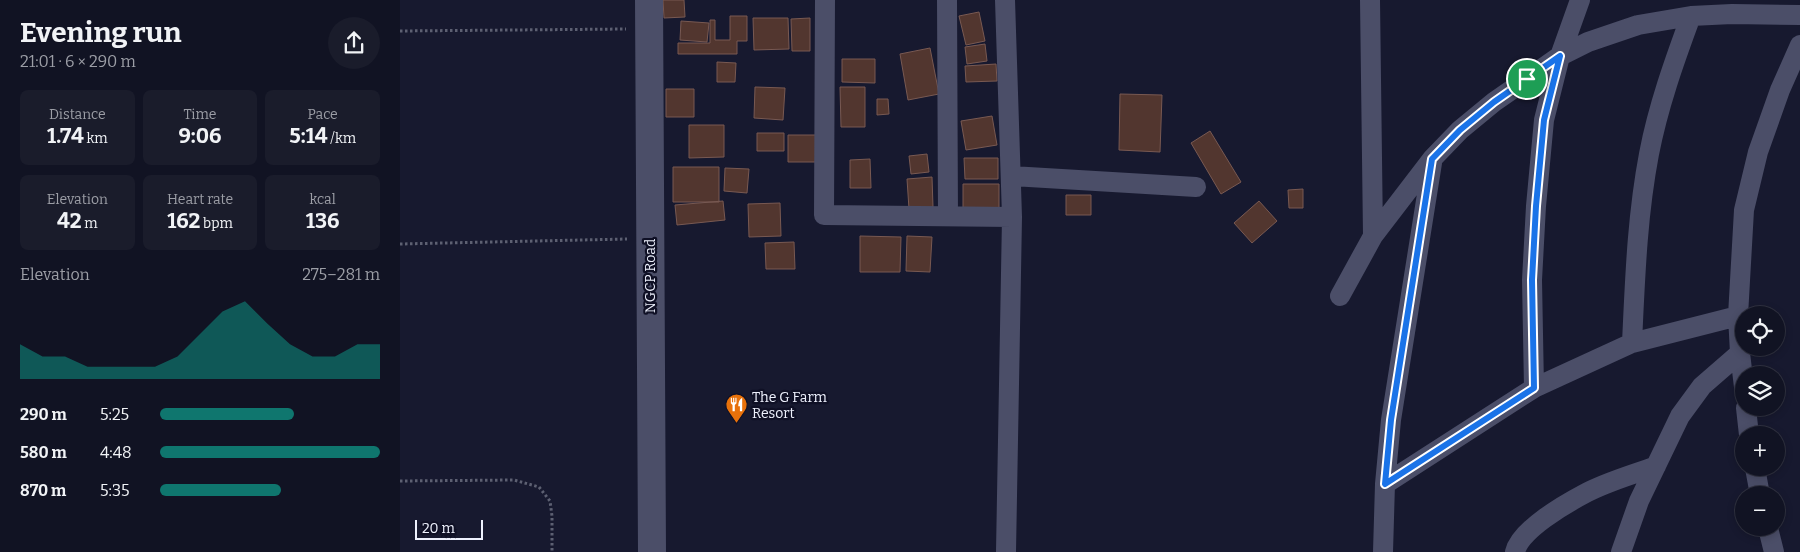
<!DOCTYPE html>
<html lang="en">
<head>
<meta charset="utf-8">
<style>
  :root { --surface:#111323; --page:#1a1c2b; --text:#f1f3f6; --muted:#9c9ea6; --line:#303241; --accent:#0f766e }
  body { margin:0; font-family:Bitter,serif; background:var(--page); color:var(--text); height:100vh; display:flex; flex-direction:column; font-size:19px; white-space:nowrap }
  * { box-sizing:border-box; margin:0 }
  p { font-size:16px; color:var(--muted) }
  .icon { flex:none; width:28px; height:28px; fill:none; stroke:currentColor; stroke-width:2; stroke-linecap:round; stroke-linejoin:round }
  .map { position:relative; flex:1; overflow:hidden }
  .sheet { display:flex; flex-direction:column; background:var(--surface); width:400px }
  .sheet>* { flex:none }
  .tools { position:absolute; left:1335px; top:306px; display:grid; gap:10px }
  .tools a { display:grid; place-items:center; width:50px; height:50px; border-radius:50%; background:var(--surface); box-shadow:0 2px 8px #0003,0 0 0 1px var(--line); font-size:25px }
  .scale { position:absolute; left:15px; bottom:12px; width:68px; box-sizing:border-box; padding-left:5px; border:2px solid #eef1fd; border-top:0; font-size:14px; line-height:18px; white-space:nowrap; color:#eef1fd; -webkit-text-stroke:4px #0f1025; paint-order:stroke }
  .pin { position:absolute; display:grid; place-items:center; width:42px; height:42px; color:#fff; margin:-21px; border:2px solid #fff; border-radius:50%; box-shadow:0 1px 5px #0007 }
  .round { display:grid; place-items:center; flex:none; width:52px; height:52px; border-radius:26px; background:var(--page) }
  .overview { display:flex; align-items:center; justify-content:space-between; height:85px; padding:0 20px }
  h1 { font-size:28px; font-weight:700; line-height:38px }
  .figures { display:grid; grid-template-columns:repeat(3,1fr); gap:8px; height:85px; padding:5px 20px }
  .figures div { display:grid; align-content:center; border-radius:8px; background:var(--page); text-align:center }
  .figures b { font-size:21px; font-weight:700 }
  .figures small { font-size:14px; font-weight:400 }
  .figures p { font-size:14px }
  .chart { height:140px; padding:10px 20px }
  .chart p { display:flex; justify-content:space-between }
  .chart svg { width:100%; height:90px; margin-top:5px; fill:var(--accent); opacity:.7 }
  ul { padding:0 20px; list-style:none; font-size:16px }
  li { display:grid; grid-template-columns:80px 60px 1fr; align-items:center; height:38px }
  li i { height:12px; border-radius:6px; background:var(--accent) }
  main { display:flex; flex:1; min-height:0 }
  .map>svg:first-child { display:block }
</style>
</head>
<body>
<main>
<section class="sheet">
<div class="overview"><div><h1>Evening run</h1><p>21:01 · 6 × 290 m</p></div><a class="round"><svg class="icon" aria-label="share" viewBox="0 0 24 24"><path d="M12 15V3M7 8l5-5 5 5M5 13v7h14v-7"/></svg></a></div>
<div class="figures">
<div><p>Distance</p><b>1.74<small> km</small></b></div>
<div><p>Time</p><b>9:06</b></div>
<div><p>Pace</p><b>5:14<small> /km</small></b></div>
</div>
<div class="figures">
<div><p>Elevation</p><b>42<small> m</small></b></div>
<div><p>Heart rate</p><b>162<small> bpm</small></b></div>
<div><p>kcal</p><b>136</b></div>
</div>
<div class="chart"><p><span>Elevation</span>275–281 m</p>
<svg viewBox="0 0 160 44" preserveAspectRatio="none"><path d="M0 44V27L10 33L20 33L30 38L40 38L50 38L60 38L70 33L80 22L90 11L100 6L110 17L120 27L130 33L140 33L150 27L160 27V44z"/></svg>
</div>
<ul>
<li><b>290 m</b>5:25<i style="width:61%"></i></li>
<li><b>580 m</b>4:48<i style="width:100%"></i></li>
<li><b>870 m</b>5:35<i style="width:55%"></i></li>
</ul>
</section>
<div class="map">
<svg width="1400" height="552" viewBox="0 0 1400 552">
  <rect width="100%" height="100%" fill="#17192f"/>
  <path fill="#52362f" stroke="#785952" d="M263 0H284L285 17 264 18Z
    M579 12 585 41 566 45 559 16Z
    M330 16H347V41H337V54H278V43H310V20H315V40H330Z
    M353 18H388L389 49 354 50Z
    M410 18V51H392L391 19Z
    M281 21 309 23 307 42 280 40Z
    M585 44 587 61 567 64 565 47Z
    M530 48 539 94 508 100 500 54Z
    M442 59H475V83L442 82Z
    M317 62 336 63 335 82H317Z
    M596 64 597 81 566 82 565 66Z
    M355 87 385 88 383 120 354 118Z
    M440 87H465V127H441Z
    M266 89H294V117H266Z
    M720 94 762 95 760 152 719 150Z
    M477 99H488L489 114 477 115Z
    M592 116 597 145 566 150 561 121Z
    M289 125H324V157L289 158Z
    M810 131 841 182 821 194 791 143Z
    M357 133H384V151H357Z
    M388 135H419L420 162H388Z
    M527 154 529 172 511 174 509 156Z
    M564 158H598V179H565Z
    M470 159 471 188H450V160Z
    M273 167H319V202H273Z
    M325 168 349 169 347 193 324 191Z
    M532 177 533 207 509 209 507 179Z
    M563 184H599V213H563Z
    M903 189V208H889L888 190Z
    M666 195H691V215H666Z
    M323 201 325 220 277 225 275 205Z
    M859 201 877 221 852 243 834 223Z
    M380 203 381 236 349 237 348 204Z
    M460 236 501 237 500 272H460Z
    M507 236 532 237 530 272 506 271Z
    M394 242 395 269H366L365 243Z"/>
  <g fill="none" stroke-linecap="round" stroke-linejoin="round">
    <path stroke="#5d6072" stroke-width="3" stroke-dasharray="2.5 2.5" stroke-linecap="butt" d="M0 31 226 29
      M0 244 227 239
      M0 481 114 480 139 487 150 501 152 516V552"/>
    <path stroke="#4b4e68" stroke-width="20" d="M425 0 424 215 612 217
      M547 0 548 216
      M605 0 612 217 606 552
      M970 0 973 236
      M611 176 796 187
      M940 296 973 236 1032 159 1060 130 1094 102 1160 56 1188 42 1238 25 1291 16 1332 14 1400 15
      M1232 343C1235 280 1237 217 1249 154 1258 107 1274 62 1291 16
      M1344 387 1340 353 1338 316 1344 210 1358 152 1380 90 1400 45
      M1134 388 1132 280 1136 206 1144 120 1160 56 1180 0
      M1346 408 1349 435
      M1355 468 1360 495
      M985 484 1134 388 1232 343 1338 316
      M1368 528 1374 552
      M983 552 985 484 991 420 1032 163
      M1115 552C1120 530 1165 504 1184 494 1206 482 1232 475 1256 466
      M1221 552 1239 501 1280 416 1302 386 1340 353"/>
    <path stroke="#4b4e68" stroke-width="28" d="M249 0 252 552"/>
  </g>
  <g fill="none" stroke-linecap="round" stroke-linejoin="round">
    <defs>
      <path id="route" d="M1160 56 1144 120 1136 206 1132 280 1134 388 985 484 991 420 1032 159 1060 130 1094 102Z"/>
    </defs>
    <use href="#route" stroke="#fff" stroke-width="10"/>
    <use href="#route" stroke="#1a73e8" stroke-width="6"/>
  </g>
  <defs>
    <symbol id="restaurant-pin" viewBox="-11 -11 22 30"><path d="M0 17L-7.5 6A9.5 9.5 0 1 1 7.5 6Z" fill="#e8710a" stroke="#0f1025"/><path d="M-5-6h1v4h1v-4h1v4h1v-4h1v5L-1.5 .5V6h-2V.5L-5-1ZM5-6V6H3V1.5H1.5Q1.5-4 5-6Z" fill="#fff"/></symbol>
  </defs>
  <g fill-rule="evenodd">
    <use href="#restaurant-pin" x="324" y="392" width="25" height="34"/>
  </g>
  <g text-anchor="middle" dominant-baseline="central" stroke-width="4.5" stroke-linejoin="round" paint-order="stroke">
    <g font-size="14" fill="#eef1fd" stroke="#0f1025">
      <text transform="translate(250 276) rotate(-90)">NGCP Road</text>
    </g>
    <g font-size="14" fill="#eef1fd" stroke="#0f1025" text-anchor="start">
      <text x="352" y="397">The G Farm<tspan x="352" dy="16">Resort</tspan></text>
    </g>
  </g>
</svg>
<div class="tools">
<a><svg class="icon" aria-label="locate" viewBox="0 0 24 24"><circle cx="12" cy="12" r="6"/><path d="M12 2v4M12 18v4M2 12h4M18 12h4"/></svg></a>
<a><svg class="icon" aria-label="layers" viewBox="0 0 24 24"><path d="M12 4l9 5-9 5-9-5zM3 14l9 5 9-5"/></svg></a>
<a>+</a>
<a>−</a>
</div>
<div class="scale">20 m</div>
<div class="pin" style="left:1127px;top:79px;background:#1e9e55"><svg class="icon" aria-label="arrive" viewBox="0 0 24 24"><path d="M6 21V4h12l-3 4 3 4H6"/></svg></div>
</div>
</main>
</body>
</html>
